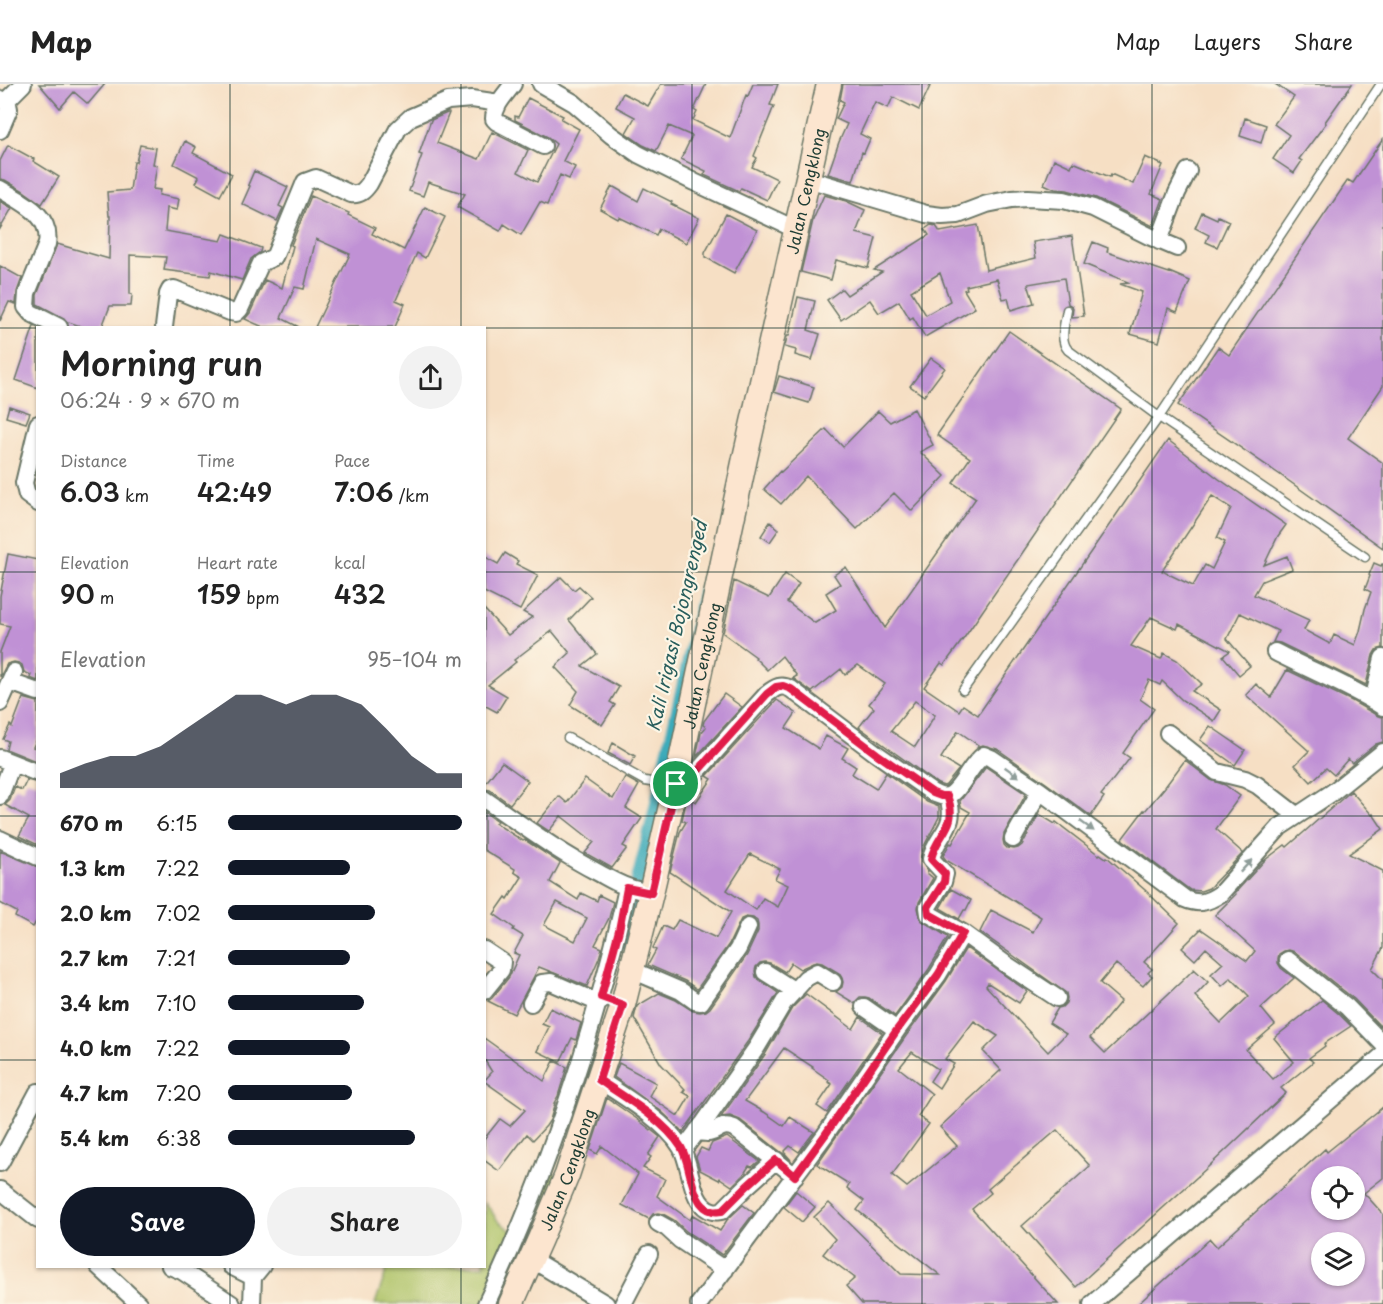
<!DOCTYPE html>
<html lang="en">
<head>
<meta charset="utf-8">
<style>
  :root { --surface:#fff; --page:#f2f2f2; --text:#222; --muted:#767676; --line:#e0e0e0; --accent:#111827 }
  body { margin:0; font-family:"Playpen Sans",sans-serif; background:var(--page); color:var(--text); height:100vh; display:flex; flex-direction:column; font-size:22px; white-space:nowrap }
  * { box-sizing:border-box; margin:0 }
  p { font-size:20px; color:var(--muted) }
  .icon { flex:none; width:33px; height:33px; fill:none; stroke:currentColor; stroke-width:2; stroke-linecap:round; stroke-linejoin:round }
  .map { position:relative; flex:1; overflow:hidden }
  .drawer { position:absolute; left:36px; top:242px; width:450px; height:942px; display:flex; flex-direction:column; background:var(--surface); border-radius:0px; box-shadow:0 2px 4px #0004 }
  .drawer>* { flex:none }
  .buttons { position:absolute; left:1311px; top:1082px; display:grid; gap:12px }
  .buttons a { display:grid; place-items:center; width:54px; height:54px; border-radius:50%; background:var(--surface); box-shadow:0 2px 4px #0004; font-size:30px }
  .pin { position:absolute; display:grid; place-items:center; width:51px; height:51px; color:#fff; margin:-26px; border:3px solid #fff; border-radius:50%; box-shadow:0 2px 6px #0007 }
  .round { display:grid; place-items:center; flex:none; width:63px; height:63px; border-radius:32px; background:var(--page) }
  .head { display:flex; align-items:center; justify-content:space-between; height:102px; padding:0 24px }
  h1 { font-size:33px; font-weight:600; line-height:45px }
  .figures { display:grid; grid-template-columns:repeat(3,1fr); gap:9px; height:102px; padding:6px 24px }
  .figures div { display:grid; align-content:center }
  .figures b { font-size:26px; font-weight:600 }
  .figures small { font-size:16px; font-weight:400 }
  .figures p { font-size:16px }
  .chart { height:168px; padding:12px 24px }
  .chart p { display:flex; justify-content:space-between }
  .chart svg { width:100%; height:108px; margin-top:6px; fill:var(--accent); opacity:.7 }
  .cta { display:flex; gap:12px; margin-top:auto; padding:12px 24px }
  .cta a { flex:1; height:69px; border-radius:36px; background:var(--accent); color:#fff; font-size:24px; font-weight:600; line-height:69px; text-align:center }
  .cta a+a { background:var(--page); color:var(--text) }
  ul { padding:0 24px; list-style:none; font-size:20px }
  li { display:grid; grid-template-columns:96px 72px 1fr; align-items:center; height:45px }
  li i { height:15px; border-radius:8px; background:var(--accent) }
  header { display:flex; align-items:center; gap:36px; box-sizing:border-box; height:84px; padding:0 30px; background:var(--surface); border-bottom:2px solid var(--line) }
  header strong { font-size:28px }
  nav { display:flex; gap:33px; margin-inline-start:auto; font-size:21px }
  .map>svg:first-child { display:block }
</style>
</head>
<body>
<header>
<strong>Map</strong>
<nav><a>Map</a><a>Layers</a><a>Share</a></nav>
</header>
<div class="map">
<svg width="1383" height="1220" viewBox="0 0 1383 1220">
  <rect width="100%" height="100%" fill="#fcf5e5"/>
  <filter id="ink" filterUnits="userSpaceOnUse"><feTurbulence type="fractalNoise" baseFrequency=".0167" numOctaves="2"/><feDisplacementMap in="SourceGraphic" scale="12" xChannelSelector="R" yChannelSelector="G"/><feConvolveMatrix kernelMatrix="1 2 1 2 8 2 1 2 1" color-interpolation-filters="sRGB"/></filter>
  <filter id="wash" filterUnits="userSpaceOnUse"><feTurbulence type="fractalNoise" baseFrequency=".008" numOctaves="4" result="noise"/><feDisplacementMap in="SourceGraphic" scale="24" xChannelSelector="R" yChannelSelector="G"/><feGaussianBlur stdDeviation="1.35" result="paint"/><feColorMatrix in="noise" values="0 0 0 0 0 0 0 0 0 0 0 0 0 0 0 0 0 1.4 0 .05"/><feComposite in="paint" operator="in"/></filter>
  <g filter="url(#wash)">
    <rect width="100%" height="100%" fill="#f6dfc4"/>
    <path fill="#aec367" stroke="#66804e" stroke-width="1.5" d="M541 1083 558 1091 500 1220H375L388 1182H484L485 1118 498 1137 513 1148Z"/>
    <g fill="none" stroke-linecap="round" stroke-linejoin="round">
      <path stroke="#3cabba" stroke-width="15" d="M622 858 630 830 653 738 705 508"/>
    </g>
    <g id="blocks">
      <path fill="#c091d5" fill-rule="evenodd" d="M39 0H105L88 20 74 8 60 24Z
        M661 0H706L694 26 697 28 693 36 730 54 746 11 748 12 753 0H778L770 21 774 22 754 72 757 74 752 83 777 95 767 116 741 104 739 107 704 91 706 87 681 75 692 52 669 42 656 67 643 61 626 49 635 33 616 23 623 9 648 22Z
        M843 0H931L919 26 893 13 888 24 875 18 860 50 870 55 864 69 862 68 853 97 828 90 839 58 847 40 836 35 844 18 840 16Z
        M1275 0H1352L1325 38 1326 39 1299 75 1302 77 1294 89 1273 75 1289 51 1274 40 1294 13Z
        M528 14 563 32 561 35 579 45 563 77 575 83 569 95 560 91 547 121 540 118 521 151 504 140 500 147 457 123 465 110 428 98 423 112 409 107 422 71 419 70 431 36 447 29H449L437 59 479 75 492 48 528 66 518 88 537 98 556 60 548 53 515 36V32L518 33Z
        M1245 34 1266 41 1261 59 1240 52Z
        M1383 55V302L1348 354 1383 379V464L1279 390 1178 321 1218 263 1229 271 1348 96 1353 99Z
        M185 57 196 63 193 69 232 90 220 112 196 99 199 93 174 80Z
        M8 61 34 75 33 77 59 93 42 120 22 106 5 96 0 95V77Z
        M140 61 156 64 153 80 157 81 153 105 160 106 159 111 179 115 177 126 167 124 165 147 221 157 224 150 261 164 260 168 251 175 242 196 211 187 210 192 164 186 166 173 130 171V210H132L131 222H110L102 243H83L69 238 68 239 64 234 37 220V211L57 160 109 175 110 132H109L107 108 130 106 134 78H136Z
        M1145 73 1163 81 1151 110 1163 115 1153 142 1096 114 1067 106 1055 105 1044 100 1054 75 1071 83 1073 78 1110 93 1111 90 1133 100Z
        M254 87 288 103 279 122 283 124 277 137 242 120 250 102 248 101Z
        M612 102 638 117 644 104 672 118 671 120 699 134 686 159 659 145 656 151 619 133 618 135 600 125Z
        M824 111 846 117 865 126 856 149 876 154 868 184 836 176 831 196 801 188 813 136Z
        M311 112 349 129 348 131 375 144 372 150 404 166 425 123 445 133 425 174 417 169 396 216 405 220 395 243H315L350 170 316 155 304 205 295 203 281 234 299 243H263L245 235 250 229 265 196 282 204 293 162 291 161Z
        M0 117 12 124 0 145Z
        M1202 128 1217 135 1218 132 1229 137 1217 163 1206 158 1209 151 1195 144Z
        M726 130 757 146 734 189 705 173V169Z
        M931 141 936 142 940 148 978 141 986 186 1036 174 1033 158 1072 152 1084 232 1072 233 1073 224 1072 222 1068 220 1064 194 1028 200 1034 219 1011 226 1008 214 1003 215 997 195 966 202 967 205 964 206 975 224 925 253 913 233 910 235 899 217 879 229 870 216 841 236 827 216 842 205 847 211 882 188 874 186 929 151 925 145ZM940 189 950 217 926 231 911 207Z
        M1093 158 1108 164 1107 168 1169 189V188L1190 197 1177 228 1168 224 1159 258 1130 250 1142 208 1120 200 1130 199 1084 180Z
        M0 182 22 194 17 208 16 220 9 218 0 237Z
        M798 213 815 217 808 246 820 250 812 276 795 271 796 266 785 263 787 252H789Z
        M34 242 38 244V304L16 296Z
        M1009 247 1121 325 964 554 944 581 941 579 924 603 959 627 963 621 978 631 1168 356 1219 395 1286 441 1278 452 1264 481 1287 472 1292 485 1262 497 1254 511 1309 536 1304 546 1330 560 1334 551 1355 561 1360 547 1365 525 1371 508 1365 505 1370 492 1369 491 1374 479 1381 482 1382 480H1383V564L1376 566 1373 571 1366 601 1280 559 1273 558 1278 547 1240 529 1227 555 1250 582 1239 591 1223 572 1230 567 1179 540 1177 545 1151 533 1131 562 1161 575 1164 569 1177 576 1202 600 1192 607 1221 626 1214 637 1182 616 1162 597 1160 601 1149 596 1140 615 1154 625 1123 669 1130 674 1101 711 1104 713 1091 732 1046 699 997 665 983 661 977 663 978 661 958 647 941 674 959 685 946 701 944 702 938 700 859 643 874 624 869 620 885 600 858 581 845 591 841 585 812 608 793 594 797 592 782 572 767 586 755 574 756 573 723 549 734 497 769 514 785 490 799 500 787 518 815 539 836 526 826 509 840 500 834 491 846 483 885 544 976 414 953 399 970 374 937 351ZM1212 412 1231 424 1217 454 1225 458 1212 485 1205 481 1193 502 1162 487ZM915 617 935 631 915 663 891 647Z
        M931 274 945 284 924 312 910 302Z
        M779 292 814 303 809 319 774 308Z
        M9 322 30 329 26 339 6 333Z
        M914 325 933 361 920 368 945 392 912 427 894 409 857 445 806 392 781 420 764 405 780 387 781 388 826 345 843 363 878 327 890 338Z
        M770 438 779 445 770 458 761 452Z
        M505 469 518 477 516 480 538 491 520 526 484 508V472L498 480Z
        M8 470 38 476V597L30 594 31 591 24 588 22 581 19 579 14 578 7 580 0 593V568L10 542 0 540V512Z
        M561 493 574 506 579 502 591 513 569 536 597 570 582 582 619 603 610 618 615 621 602 641 570 621 578 607 555 583 570 569 552 547 514 576 516 578 488 601 507 612 497 628 484 621V525L508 551 532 533 523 528Z
        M1287 586 1352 617 1378 632 1383 633V658L1376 660 1352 679 1348 675 1334 691 1326 684 1311 698 1295 681 1309 667 1246 611 1256 600 1271 613Z
        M724 610 742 623 696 673 701 649 706 643 703 641 704 637Z
        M23 614 38 618V653L33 663 38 665V678L6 665 8 657 3 655 10 641 12 643Z
        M777 616 796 629 786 644 819 665 826 652 848 664 842 674 856 683 852 690 876 705 886 689 927 718 939 723V733L924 762 921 772V778L928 787 927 789 933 794 919 818 918 824 921 836 948 853 929 885 895 932 869 914 865 913H860L854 919 836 908 842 903 843 898 842 894 839 889 822 879 817 878 813 879 800 885 791 879 785 888 770 879 765 878 760 879 756 883 755 887 756 893 778 909 748 957 683 1048 661 1027 614 993 619 979 656 999 649 1012 678 1032 690 1012 683 1008 685 1005 661 980 634 934 637 922 659 909 676 916 693 927 700 928 706 927 710 924 747 871 758 847V841L757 837 753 834 746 833 741 835 729 860 697 905 685 897 648 881 656 866 653 864 663 842 672 846 678 836 716 854 731 828 670 788 680 748 686 738 682 736 686 718 689 714 696 718 712 695 707 692ZM750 770 780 785 775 795 788 801 778 823 763 814 756 826 727 806Z
        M1210 642 1245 666 1235 681 1200 656Z
        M613 659 635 672 630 681 608 669Z
        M1185 676 1211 696 1225 701 1240 712 1216 745 1243 769 1209 804 1201 807 1190 806 1122 755 1144 726 1145 727 1165 703Z
        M502 678 528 697 510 720 490 706 484 705V701Z
        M986 683 1026 710 1004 750 1003 756 1004 761 1007 764 1014 765 1018 764 1022 761 1039 730 1055 740 1056 738 1099 771 1100 770 1106 774 1107 773 1145 806 1179 839 1144 878 1152 885 1148 889 1152 892 1143 902 1116 880 1100 899 1121 917 1090 954 1105 969 1182 897 1194 885 1208 898 1195 912 1221 939 1249 912 1231 894 1222 902 1211 890 1223 879 1206 864 1195 876 1182 864 1201 845 1247 877 1255 867 1215 831 1236 810 1235 809 1265 776 1285 761 1287 763 1351 707 1372 731 1373 730 1383 745 1349 770 1383 787V864L1372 885 1383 896V938L1380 942 1354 915 1295 868 1289 866 1284 867 1279 870 1278 874V879L1281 884 1294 894 1261 924 1275 941 1246 966 1273 995 1294 978 1274 954 1322 916 1340 931 1351 942 1324 960 1325 962 1309 974 1313 978 1281 1004 1286 1009 1208 1083 1076 1203 1022 1142 1090 1082 1057 1046 988 1105 991 1109 972 1125 1058 1220H862L846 1202 855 1194 823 1170 835 1155 814 1133 829 1119 901 1190 940 1191 857 1126 864 1117 847 1104 849 1100 817 1080 906 952 946 897 966 864 1027 907 1019 919 988 899 986 902 1048 968 1066 950 1049 939 1058 924 1062 923 1066 919 1067 914 1066 909 980 848 991 826 1033 848 1041 833 946 776 943 772 950 759 952 760 970 728 961 723 960 717ZM974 937 998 952 983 967 1001 986 940 1043 957 1062 907 1103 892 1091 929 1040 918 1032 932 1010 899 984 912 968 938 985 930 997 939 1004 954 980 945 975Z
        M625 693 639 701 626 724 642 734 623 762 627 764 612 784 585 769 594 758 561 732 549 747 537 739 559 712 567 719 585 695 613 715Z
        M27 696 38 699V761L19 752 29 734 5 721 10 716 15 703 22 706Z
        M484 728 497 737 495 739 523 757 525 756 560 779 550 798 578 816 581 809 597 817 599 811 613 818 609 834 595 861 602 864 599 874 587 902 539 883 514 930 488 917 492 914 509 893 519 871 514 869 523 852 513 846 514 844 494 830 506 813 508 815 522 793 514 788 515 785 484 766ZM557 818 587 834 575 857 544 841Z
        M0 767 38 783V834L33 843 15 833 17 828 0 819Z
        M951 805 971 816 966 826H964L959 835 940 824Z
        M806 910 853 945 860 933 882 949 827 1029 817 1022 832 1000 828 998 829 996 812 984 813 983 784 964 745 1017 764 1028 784 1042 790 1033 814 1048 799 1068 790 1062 784 1068 791 1076 740 1036 730 1032 721 1033 766 969 792 924Z
        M550 924 581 939 576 956 572 954 560 978 537 967 549 943 542 940Z
        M484 954 544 997 554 977 567 983 558 1012 554 1019H555L550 1036 546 1042 533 1056 527 1050 499 1087 484 1076V1055L500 1035 510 1042 525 1026 484 997 492 988 484 975Z
        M607 1014 637 1035 660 1053 648 1071 651 1073 643 1084 665 1095 657 1112 690 1136 693 1131 720 1147 727 1136 743 1121 754 1129 722 1171 687 1148 674 1136 663 1130 658 1129 653 1130 649 1135 622 1121 638 1090 602 1062 597 1070 590 1066Z
        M1383 1023V1094L1364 1109 1383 1130V1220H1138L1210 1155 1217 1163 1325 1065 1327 1068ZM1322 1092H1354V1125H1322ZM1322 1158H1354V1191H1322Z
        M727 1053 759 1077 752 1083 749 1082 744 1090 732 1102 720 1094 719 1096 700 1086 696 1073 701 1064 708 1067 712 1059Z
        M796 1107 815 1123 802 1138 784 1123Z"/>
    </g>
  </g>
  <g filter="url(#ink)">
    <use href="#blocks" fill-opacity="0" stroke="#6a7666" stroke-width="1.5"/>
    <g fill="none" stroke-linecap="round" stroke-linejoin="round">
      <defs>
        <path id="service" d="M1067 226C1065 239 1059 256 1068 266L1159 333 1365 473
          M963 606 1159 333 1381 0
          M568 654 645 697 668 701H673"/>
        <path id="minor" d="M513 0C505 11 494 21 494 35L497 38 543 62
          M541 0 574 19 611 51 638 70 694 98 797 146
          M0 15 8 20 9 25 0 46
          M5 18 23 0
          M808 95 926 130 942 132 958 131 987 120 1012 115 1028 114 1064 116 1093 124 1151 153 1177 164
          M0 105C21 118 52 130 47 160L27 209 26 223 31 229 59 243
          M1159 157 1177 109 1188 87
          M164 243 168 210 170 206 174 205 230 228 236 229 240 225 261 179 274 173 275 171 305 98 316 94 351 110C360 111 364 107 369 100L398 45 411 33 448 17 472 15 499 19
          M38 340 24 399 27 411 38 419
          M1275 568C1311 587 1349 601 1383 623
          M10 598 38 608
          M1373 617 1383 574
          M0 619 14 588
          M1168 649 1217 688 1245 695 1257 701 1296 731
          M0 674 38 689
          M676 700 684 699 696 689 767 610C776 603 781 600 791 605L877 670 933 709C938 711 942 714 948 712 961 707 970 680 984 671L991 674 1040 707 1185 815C1199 821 1208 818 1220 810L1280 743 1333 708 1383 668
          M0 712 12 680
          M947 712C960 743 936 750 931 775L945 790 943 798 928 823 929 830 963 849 1007 881 1057 914
          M484 715C522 741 558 768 599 789 612 796 623 803 638 806
          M0 755 38 773
          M1013 755 1040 707
          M484 866 502 878 501 886 484 907
          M1288 876 1347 923 1383 960
          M632 886 681 907 695 917 701 918 738 865 748 843
          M765 888 795 907
          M531 919 542 899 551 898 599 919
          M864 923 897 946
          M599 996C625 1013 665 1037 681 1063 692 1081 690 1122 713 1127 716 1128 719 1127 722 1127L747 1102 776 1076
          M697 1047C718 1055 716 1037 734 1044L795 1092
          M683 1066 703 1040 757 963 784 918 806 894 817 888 833 898
          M0 1079 38 1008
          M0 1106 38 1136
          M658 1139 667 1144 680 1156 725 1186
          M531 1175 606 1220
          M98 1182 139 1220
          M170 1182 182 1187 232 1220
          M231 1182 253 1193
          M252 1220 253 1193 262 1182
          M486 1220C524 1140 555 1057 582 972 599 916 615 861 627 804
          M623 1220 649 1170
          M699 1220 825 1051 897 946 938 891 963 849
          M1092 1220 1383 971"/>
        <g id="secondary">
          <path id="s1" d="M511 1220 540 1155 567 1091 623 921 651 809 676 700 745 374 829 0"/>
        </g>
      </defs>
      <use href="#service" stroke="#6a7666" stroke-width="11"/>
      <use href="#minor" stroke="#6a7666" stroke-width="20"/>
      <use href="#secondary" stroke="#6a7666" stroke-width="27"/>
      <use href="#service" stroke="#fff" stroke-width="8"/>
      <use href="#minor" stroke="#fff" stroke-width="16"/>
      <use href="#secondary" stroke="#fce5cf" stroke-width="24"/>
    </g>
    <defs><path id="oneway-solid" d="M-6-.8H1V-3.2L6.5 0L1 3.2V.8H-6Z" transform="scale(1.5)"/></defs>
    <g fill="#8f9e9a">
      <use href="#oneway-solid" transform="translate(1012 688) rotate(35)"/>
      <use href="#oneway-solid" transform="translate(1087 742) rotate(36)"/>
      <use href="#oneway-solid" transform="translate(1246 782) rotate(-47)"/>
    </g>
  </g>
  <g fill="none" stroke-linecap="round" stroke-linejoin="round" filter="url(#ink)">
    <defs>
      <path id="route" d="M783 602 791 605 877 670 933 709 941 712H947C960 742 936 750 931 775L945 790 944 798 928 823 929 830 963 849 938 891 897 946 825 1051 795 1092 776 1076 747 1102 722 1127C719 1127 716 1128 713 1127 690 1122 692 1081 681 1063 665 1037 625 1013 599 996L623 921 601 913 619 846 627 804 651 809 676 700 684 699 696 689 767 610 776 603Z"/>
    </defs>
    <use href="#route" stroke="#fff" stroke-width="12"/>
    <use href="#route" stroke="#e11d48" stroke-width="8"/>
  </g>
  <path fill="none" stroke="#1f3d34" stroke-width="1.5" stroke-opacity="0.55" d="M230 0V243M461 0V243M692 0V1220M922 0V1220M1152 0V1220M0 244H38M484 244H1383M0 488H38M484 488H1383M0 732H38M484 732H1383M0 976H38M484 976H1383M230 1182V1220M461 1182V1220"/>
  <g text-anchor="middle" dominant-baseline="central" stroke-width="4.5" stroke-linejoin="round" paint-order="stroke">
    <g font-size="16" fill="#1f3d34" stroke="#fcf5e5">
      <text stroke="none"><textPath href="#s1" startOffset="1154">Jalan Cengklong</textPath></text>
      <text stroke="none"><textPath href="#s1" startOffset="668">Jalan Cengklong</textPath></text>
      <text stroke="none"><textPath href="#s1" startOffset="146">Jalan Cengklong</textPath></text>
    </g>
    <g font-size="18" font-style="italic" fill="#285e5c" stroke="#fcf5e5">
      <text transform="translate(676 542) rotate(-77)">Kali Irigasi Bojongrenged</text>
    </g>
  </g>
</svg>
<div class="buttons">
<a><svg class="icon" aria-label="locate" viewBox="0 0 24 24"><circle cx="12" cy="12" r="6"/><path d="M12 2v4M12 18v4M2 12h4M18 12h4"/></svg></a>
<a><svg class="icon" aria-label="layers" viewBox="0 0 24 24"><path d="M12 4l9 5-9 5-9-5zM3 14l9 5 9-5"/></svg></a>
</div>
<div class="pin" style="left:676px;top:700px;background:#1e9e55"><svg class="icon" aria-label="arrive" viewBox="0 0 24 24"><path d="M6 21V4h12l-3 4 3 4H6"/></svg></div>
<section class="drawer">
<div class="head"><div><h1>Morning run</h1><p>06:24 · 9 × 670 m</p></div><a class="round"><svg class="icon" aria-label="share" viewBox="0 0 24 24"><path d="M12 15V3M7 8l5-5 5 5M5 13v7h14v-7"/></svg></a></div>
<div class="figures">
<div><p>Distance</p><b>6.03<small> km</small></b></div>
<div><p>Time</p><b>42:49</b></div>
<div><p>Pace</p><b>7:06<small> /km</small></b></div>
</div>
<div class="figures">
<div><p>Elevation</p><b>90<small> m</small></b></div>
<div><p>Heart rate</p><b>159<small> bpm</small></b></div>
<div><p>kcal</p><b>432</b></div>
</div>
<div class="chart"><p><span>Elevation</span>95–104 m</p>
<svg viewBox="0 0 160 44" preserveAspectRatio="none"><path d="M0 44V38L10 34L20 31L30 31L40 27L50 20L60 13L70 6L80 6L90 10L100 6L110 6L120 10L130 20L140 31L150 38L160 38V44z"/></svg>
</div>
<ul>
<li><b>670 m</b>6:15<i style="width:100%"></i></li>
<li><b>1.3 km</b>7:22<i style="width:52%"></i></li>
<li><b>2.0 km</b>7:02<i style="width:63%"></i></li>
<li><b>2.7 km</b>7:21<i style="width:52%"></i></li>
<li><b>3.4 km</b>7:10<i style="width:58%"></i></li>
<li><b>4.0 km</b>7:22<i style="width:52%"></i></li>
<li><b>4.7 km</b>7:20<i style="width:53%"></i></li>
<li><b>5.4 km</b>6:38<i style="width:80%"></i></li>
</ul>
<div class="cta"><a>Save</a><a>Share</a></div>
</section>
</div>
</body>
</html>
